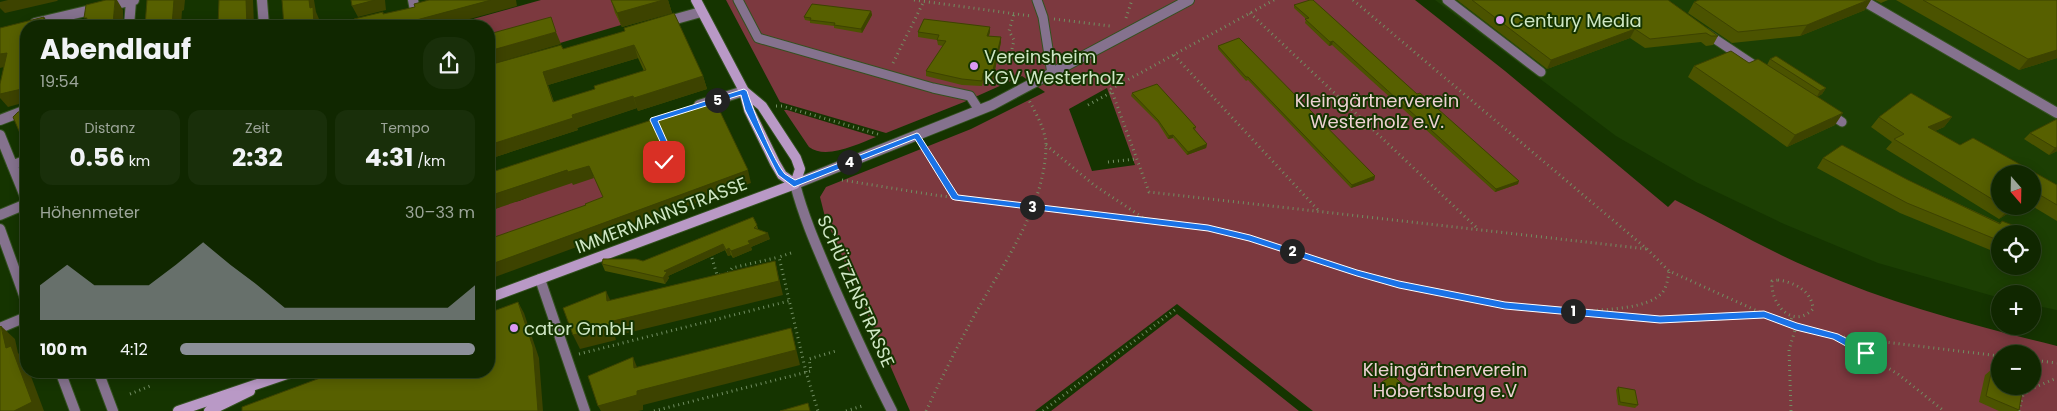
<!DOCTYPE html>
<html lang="de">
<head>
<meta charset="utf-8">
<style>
  :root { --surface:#102700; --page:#192f0a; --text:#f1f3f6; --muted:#9ca599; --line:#304422; --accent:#8c9099 }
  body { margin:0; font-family:Poppins,sans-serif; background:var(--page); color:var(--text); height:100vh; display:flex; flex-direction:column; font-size:19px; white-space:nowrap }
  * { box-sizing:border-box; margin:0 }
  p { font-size:16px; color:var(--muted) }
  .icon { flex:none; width:28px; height:28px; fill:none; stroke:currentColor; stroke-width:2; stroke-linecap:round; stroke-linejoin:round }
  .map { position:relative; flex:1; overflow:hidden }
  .side { position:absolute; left:20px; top:20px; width:475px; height:358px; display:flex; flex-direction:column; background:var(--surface); border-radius:20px; box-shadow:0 2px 12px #0003,0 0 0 1px var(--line) }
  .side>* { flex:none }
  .needle { width:32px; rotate:160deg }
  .controls { position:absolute; left:1991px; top:165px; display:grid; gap:10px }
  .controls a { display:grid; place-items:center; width:50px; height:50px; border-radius:50%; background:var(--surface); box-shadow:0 2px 12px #0003,0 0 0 1px var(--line); font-size:25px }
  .pin { position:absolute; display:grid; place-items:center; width:42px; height:42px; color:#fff; margin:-21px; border-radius:10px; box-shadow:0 2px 8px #0006 }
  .km { position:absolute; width:25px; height:25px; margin:-12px; border-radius:50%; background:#222; color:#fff; font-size:14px; line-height:25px; text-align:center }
  .round { display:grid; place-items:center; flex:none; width:52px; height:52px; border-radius:20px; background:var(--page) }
  .head { display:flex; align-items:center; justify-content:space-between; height:85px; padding:0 20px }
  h1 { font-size:28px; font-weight:700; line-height:38px }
  .figures { display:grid; grid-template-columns:repeat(3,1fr); gap:8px; height:85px; padding:5px 20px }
  .figures div { display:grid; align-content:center; border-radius:12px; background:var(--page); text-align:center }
  .figures b { font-size:25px; font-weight:700 }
  .figures small { font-size:14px; font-weight:400 }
  .figures p { font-size:14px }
  .chart { height:140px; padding:10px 20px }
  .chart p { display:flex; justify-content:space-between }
  .chart svg { width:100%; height:90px; margin-top:5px; fill:var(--accent); opacity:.7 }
  ul { padding:0 20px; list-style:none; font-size:16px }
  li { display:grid; grid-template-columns:80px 60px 1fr; align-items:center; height:38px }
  li i { height:12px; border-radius:6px; background:var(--accent) }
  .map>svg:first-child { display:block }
</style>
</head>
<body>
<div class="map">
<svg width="2057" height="411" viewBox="0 0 2057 411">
  <rect width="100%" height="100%" fill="#153400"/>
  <path fill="#1c3f03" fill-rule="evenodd" d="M1435 0H2057V310L2033 305 2032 294H2000V298L1878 263 1784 224 1696 182 1616 136ZM2000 174H2032V206H2000ZM2000 234H2032V266H2000Z"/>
  <path fill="#7c393f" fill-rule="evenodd" d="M541 0H641L616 13 621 25 560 43 489 48V26H448Z
    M726 0H1415L1505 71 1668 207 1675 200C1721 223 1766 250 1814 270 1892 304 1975 326 2057 346V411H1313L1177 304 1035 411H910L825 217 820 197 826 187 971 129 1045 92 1022 76 964 102 886 133 780 102ZM1107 88 1135 165 1092 171 1069 109ZM2000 354H2032V386H2000Z
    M784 110H787L876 137C858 144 826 160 809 147Z
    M584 176 644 177 489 254V211L500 207V205L519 201Z
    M1177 314 1299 411H1051Z"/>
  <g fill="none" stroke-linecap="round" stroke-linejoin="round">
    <defs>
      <path id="lane" d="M738 0 758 38 933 88 970 96 979 110
        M1037 0 1043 17 1052 74
        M1447 0 1541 72
        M1706 33 1760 69
        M1830 114 1842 122
        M12 165 26 160"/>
      <path id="street" d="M262 0 264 26
        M413 0 415 10
        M1862 0 2057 113
        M665 22 701 12
        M35 23 134 0
        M129 26 131 1
        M699 105 744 91
        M0 120 26 110
        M0 135 26 199
        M0 215 26 204
        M0 229 26 301
        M540 279 585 411
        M0 328 26 317
        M60 371 75 411
        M98 371 113 411
        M892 411C871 370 852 328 833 285 819 252 804 219 795 184L992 105 1189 0"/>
      <path id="secondary" d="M696 0 744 91 749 110 775 163 782 175 795 184
        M744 91 762 106 796 158 800 169 795 184
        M489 298 795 184
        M178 411 296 371
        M209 411 250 391"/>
    </defs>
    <use href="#lane" stroke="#33511f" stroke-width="11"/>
    <use href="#street" stroke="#33511f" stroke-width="12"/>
    <use href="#secondary" stroke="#33511f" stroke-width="12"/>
    <path stroke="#728e62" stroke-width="3" stroke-dasharray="1 4" stroke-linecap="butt" d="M914 0 1031 16
      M1274 0 1111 89 1149 192 1647 249
      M1353 0 1647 249 1669 271 1764 314
      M1250 13 1478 229
      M1126 18 1132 0
      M1054 19 1110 26
      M1012 49 1014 40 1009 31 1014 14
      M1174 55 1319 211
      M893 63 924 1
      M1088 105 1112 92
      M776 106H782L881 135
      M922 145 955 197
      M1046 145 1094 185 1145 219
      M1108 162 1136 159
      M842 180 934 195 1208 228 1250 238 1357 273 1399 284 1505 306 1660 320 1764 314 1796 327 1835 336 2000 356
      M791 253 779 257 806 372 818 411
      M712 258 717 275H720
      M728 273 732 268 779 257
      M1778 280C1794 282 1812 291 1813 309 1793 330 1770 304 1772 281Z
      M1587 311C1608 309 1647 309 1662 293 1667 287 1668 278 1669 271
      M1790 324 1792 317
      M1838 338 1898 374 1944 411
      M579 354 789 301
      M2032 360 2057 363
      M130 394 150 386 152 388
      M654 411 811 371 809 359 836 351
      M846 411 862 406
      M926 411C941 379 957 347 974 316 1003 264 1045 207 1046 146 1046 130 1036 114 1029 100
      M1043 411 1176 309
      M1791 411 1789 350 1796 327
      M2019 411 2023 395 2033 388 2057 378"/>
    <use href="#lane" stroke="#85728e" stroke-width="9"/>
    <use href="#street" stroke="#85728e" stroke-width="10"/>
    <use href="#secondary" stroke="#b999c6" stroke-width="10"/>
  </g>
  <path fill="#4b5300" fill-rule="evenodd" d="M611 0H668L672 13 622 27 615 13Z
    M1457 0H1668L1718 36 1713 45 1706 46 1701 42 1645 48 1630 38 1547 69Z
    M1875 0H1888L1881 3Z
    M1896 0H2057V58L2019 70Z
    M1694 2 1865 10 1800 36 1732 43 1688 13Z
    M1294 5 1518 184 1495 192 1332 45 1329 46 1305 23 1306 19 1294 8Z
    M871 11 872 15 862 33 834 28V26L810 23V21L805 20 804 17Z
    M990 27V32L989 36 1001 37V42L993 79H984L982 86 962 85 926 76V71L943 46 938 45 937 40 918 37V32Z
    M624 28 703 76 707 89 638 111 637 108 577 128 578 130 489 159 563 49 625 31ZM638 58 644 71 595 89 554 102 548 85Z
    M1218 46 1375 176 1374 180 1351 188 1248 80 1246 81 1218 49Z
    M1770 59 1826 88 1822 94 1817 97 1835 125 1787 147 1688 77 1694 66 1767 65Z
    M1132 93 1196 127 1195 130 1207 144 1206 148 1187 155 1173 138 1168 139 1158 123 1131 96Z
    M1911 93 1952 117 1944 127 1935 131 1960 145 1973 138 2057 185V221L2032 206V174H2000V206H2020L1999 219 1886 149 1892 142 1871 127 1879 117Z
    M2057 119V151L2049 155 2024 139 2030 133Z
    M1823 158 1908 180 2000 223 2002 221 2000 234V254L1900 213 1817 168Z
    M757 225 758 229 770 239 751 247 752 250 733 258 731 255 728 256 725 250 668 276 669 278 665 284 605 271 602 264 643 261Z
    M1992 369 2019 410 2018 411H1999L1979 402 1985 375Z
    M1382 382 1404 390 1392 397 1380 386Z
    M1618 387 1638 405 1635 408 1618 405 1616 390Z"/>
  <path fill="#3d4300" d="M8 0H58L57 1 5 13 0 8V2Z
    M115 0H117L123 10V26H113Z
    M174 0H185L184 10 182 11 181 26H172Z
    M246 0H253L254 26H247Z
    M309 0H314L316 12 319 19 320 26H314L310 8Z
    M375 0H385L386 10 358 17 352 6Z
    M491 0H516L517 6 444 26H394Z
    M663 0H668L672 13 622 27 617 13Z
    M1868 0H1871L1865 10 1800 36 1807 25Z
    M871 11 872 15 862 33 861 29Z
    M44 17 51 26H42Z
    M990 27V32L987 41V36Z
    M1635 29 1630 38 1547 69 1551 60Z
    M556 32 561 44 489 65V51Z
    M1001 37V42L993 79 992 74Z
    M1333 41 1332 45 1329 46 1330 42Z
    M634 45 638 58 548 85 558 114 543 72Z
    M2057 50V58L2019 70 2028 59Z
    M7 53 16 64 0 68V54Z
    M703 76 707 89 638 111 634 98Z
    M26 88V102L8 107 0 98V94Z
    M1826 88 1822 94 1816 98 1820 91Z
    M633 96 637 108 577 128 572 115Z
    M1843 113 1835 125 1787 147 1795 135Z
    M1952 117 1944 127 1920 137 1928 127Z
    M573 118 578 130 489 159V145Z
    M1173 135V138L1168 139 1169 136Z
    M1207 144 1206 148 1187 155 1188 152Z
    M2057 147V151L2049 155 2055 148Z
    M589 166 594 178 573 185 572 183 489 211V196L567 170Z
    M748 170 751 183 495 277 489 265Z
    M1375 176 1374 180 1351 188 1352 185Z
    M1519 181 1518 184 1495 192 1496 189Z
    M2013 206H2020L1999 219 2009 209Z
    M768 233 770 239 751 247 752 250 733 258 731 251 748 241Z
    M723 244 725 250 668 276 669 278 665 284 663 278 664 271Z
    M729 248 731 255 728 256 726 250Z
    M775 261 783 295 615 336 616 340 580 349 573 335Z
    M606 291 613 306 607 301Z
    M518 302 524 313 539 358 543 411H538Z
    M1 326 15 339 18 353 24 359 26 364V371H29L44 411H14L6 348Z
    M791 328 800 365 643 405V410L638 411H601L598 406 637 391Z
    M633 357 639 372 634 368Z
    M1405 387 1404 390 1392 397 1394 394Z"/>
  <path fill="#576000" stroke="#3d4300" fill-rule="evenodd" d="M106 0H115L113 26H85L87 18H84L86 5Z
    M147 0H174L172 26H145Z
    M219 0H246L247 26H218Z
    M282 0H309L310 8 313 7 314 26H284Z
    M351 0H375L352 6Z
    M429 0H491L394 26H338L354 22V19L383 12V14L415 7 414 4Z
    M611 0H663L617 13Z
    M1310 0H1313L1417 94 1420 93 1519 181 1496 189 1333 41 1330 42 1305 19 1309 18 1294 5Z
    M1472 0H1668L1718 36H1711L1706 33 1650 39 1635 29 1551 60Z
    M1699 0H1868L1807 25 1738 32 1694 2Z
    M1923 0H2057V50L2028 59Z
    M812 4 871 11 861 29 834 25 835 23 810 20 811 18 804 17Z
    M674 13 703 76 634 98 633 96 572 115 573 118 489 145V65L561 45 563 49 625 31 624 28ZM634 45 646 70 594 86 595 89 553 102 543 72Z
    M44 17 42 26H26V88L0 94V84L7 53 0 54V28Z
    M551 17 556 32 489 51V34Z
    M924 19 990 27 987 36 1001 37 992 74 983 73 982 81 962 79 926 71 946 41 937 40 939 35 918 32Z
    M1239 38 1375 176 1352 185 1248 77H1246L1218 46Z
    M1731 51 1749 63 1758 59 1843 113 1795 135 1694 66Z
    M1776 56 1826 88 1820 91 1770 59Z
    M1157 84 1196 127 1193 128 1207 144 1188 152 1173 135 1169 136 1158 120 1132 93Z
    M1911 93 1952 117 1928 127 1960 145 1973 138 2057 185V205L2035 192 2032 194V174H2000V204L1894 139 1904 134 1879 117Z
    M710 101H715L748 170 489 265V239L586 205 585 204 603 197 589 166 568 172 567 170 489 196V173Z
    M26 110V147L13 117 18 112Z
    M2057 119V147L2055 148 2030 133Z
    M1842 145 1908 180 2000 224 2002 221 2028 231 2027 234H2000V241L1907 203 1823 158Z
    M2004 206H2013L2009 209Z
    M753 217 757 225 754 228 768 233 748 241 750 244 731 251 729 248 726 250 723 244 664 271 667 272 663 278 602 264 603 259H636L643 261Z
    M775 261 779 281 609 322 610 326 573 335 563 308 606 291 607 301Z
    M518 302 533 347 538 411H242V407L339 371H489V315L491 314V312Z
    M1 326 6 348 11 346 32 402 14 411H0V327Z
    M791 328 796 350 637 391V395L598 406 588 376 633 357 634 368Z
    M1992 369 2000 372V386H2023L2019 410 1986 396Z
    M1393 375 1405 387 1394 394 1382 382Z
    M1618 387 1635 390 1638 405 1620 402Z
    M808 403 810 411H780Z"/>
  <path fill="#1a73e8" stroke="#fff" d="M744 89 747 91C752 108 774 162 785 174 788 176 792 178 795 180L917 133 919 134 958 195 1208 225 1250 235 1357 270 1399 281 1505 302 1660 316 1764 311 1797 323 1838 334 1869 350 1871 353 1866 357 1833 339 1796 330 1764 318 1660 323 1505 309 1399 288 1357 276 1249 241 1208 231 955 200 952 199 915 139 794 187 778 175 745 110 741 95 658 121 671 150 667 164H661L664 150 650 120 651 118Z"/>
  <g fill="#db99f5" stroke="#153400" stroke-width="2">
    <circle cx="1500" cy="20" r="5"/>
    <circle cx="974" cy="66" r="5"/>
    <circle cx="514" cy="328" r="5"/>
  </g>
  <g text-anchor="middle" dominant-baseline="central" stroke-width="4" stroke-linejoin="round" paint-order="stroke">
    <g font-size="18" fill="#cfe7c4" stroke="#153400" text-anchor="start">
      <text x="1510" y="20">Century Media</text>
      <text x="984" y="56">Vereinsheim<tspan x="984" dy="21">KGV Westerholz</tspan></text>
      <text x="524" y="328">cator GmbH</text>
    </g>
    <g font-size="18" fill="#eed2d3" stroke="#153400">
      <text x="1377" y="100">Kleingärtnerverein<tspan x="1377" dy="21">Westerholz e.V.</tspan></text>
      <text x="1445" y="369">Kleingärtnerverein<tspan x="1445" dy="21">Hobertsburg e.V</tspan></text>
    </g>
    <g font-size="18" fill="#cfe7c4" stroke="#153400">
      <text transform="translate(661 215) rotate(-21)">IMMERMANNSTRASSE</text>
      <text transform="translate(856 291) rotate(66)">SCHÜTZENSTRASSE</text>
    </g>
  </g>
</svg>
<div class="controls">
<a><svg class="needle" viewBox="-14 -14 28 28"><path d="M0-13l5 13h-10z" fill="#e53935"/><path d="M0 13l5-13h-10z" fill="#9ca599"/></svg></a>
<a><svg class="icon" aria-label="locate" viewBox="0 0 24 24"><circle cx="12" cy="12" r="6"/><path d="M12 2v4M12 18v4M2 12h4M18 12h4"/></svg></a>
<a>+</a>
<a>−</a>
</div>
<div class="pin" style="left:1866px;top:353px;background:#1e9e55"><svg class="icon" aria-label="arrive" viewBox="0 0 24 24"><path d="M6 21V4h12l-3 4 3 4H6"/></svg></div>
<div class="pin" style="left:664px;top:162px;background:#d93025"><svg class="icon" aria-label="check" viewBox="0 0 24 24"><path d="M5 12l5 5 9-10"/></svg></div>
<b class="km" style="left:1573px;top:311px">1</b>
<b class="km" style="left:1292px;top:251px">2</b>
<b class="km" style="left:1032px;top:207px">3</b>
<b class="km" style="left:849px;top:162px">4</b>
<b class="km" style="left:717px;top:100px">5</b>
<section class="side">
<div class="head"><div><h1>Abendlauf</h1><p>19:54</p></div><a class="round"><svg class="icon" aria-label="share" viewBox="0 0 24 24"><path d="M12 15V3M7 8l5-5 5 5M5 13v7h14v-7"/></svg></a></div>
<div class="figures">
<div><p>Distanz</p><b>0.56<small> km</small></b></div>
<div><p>Zeit</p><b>2:32</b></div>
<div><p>Tempo</p><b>4:31<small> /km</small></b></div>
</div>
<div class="chart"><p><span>Höhenmeter</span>30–33 m</p>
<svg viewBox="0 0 160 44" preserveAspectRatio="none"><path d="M0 44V27L10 17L20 27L30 27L40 27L50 17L60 6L70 17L80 27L90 38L100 38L110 38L120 38L130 38L140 38L150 38L160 27V44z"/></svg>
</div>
<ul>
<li><b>100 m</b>4:12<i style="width:100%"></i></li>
</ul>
</section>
</div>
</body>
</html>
